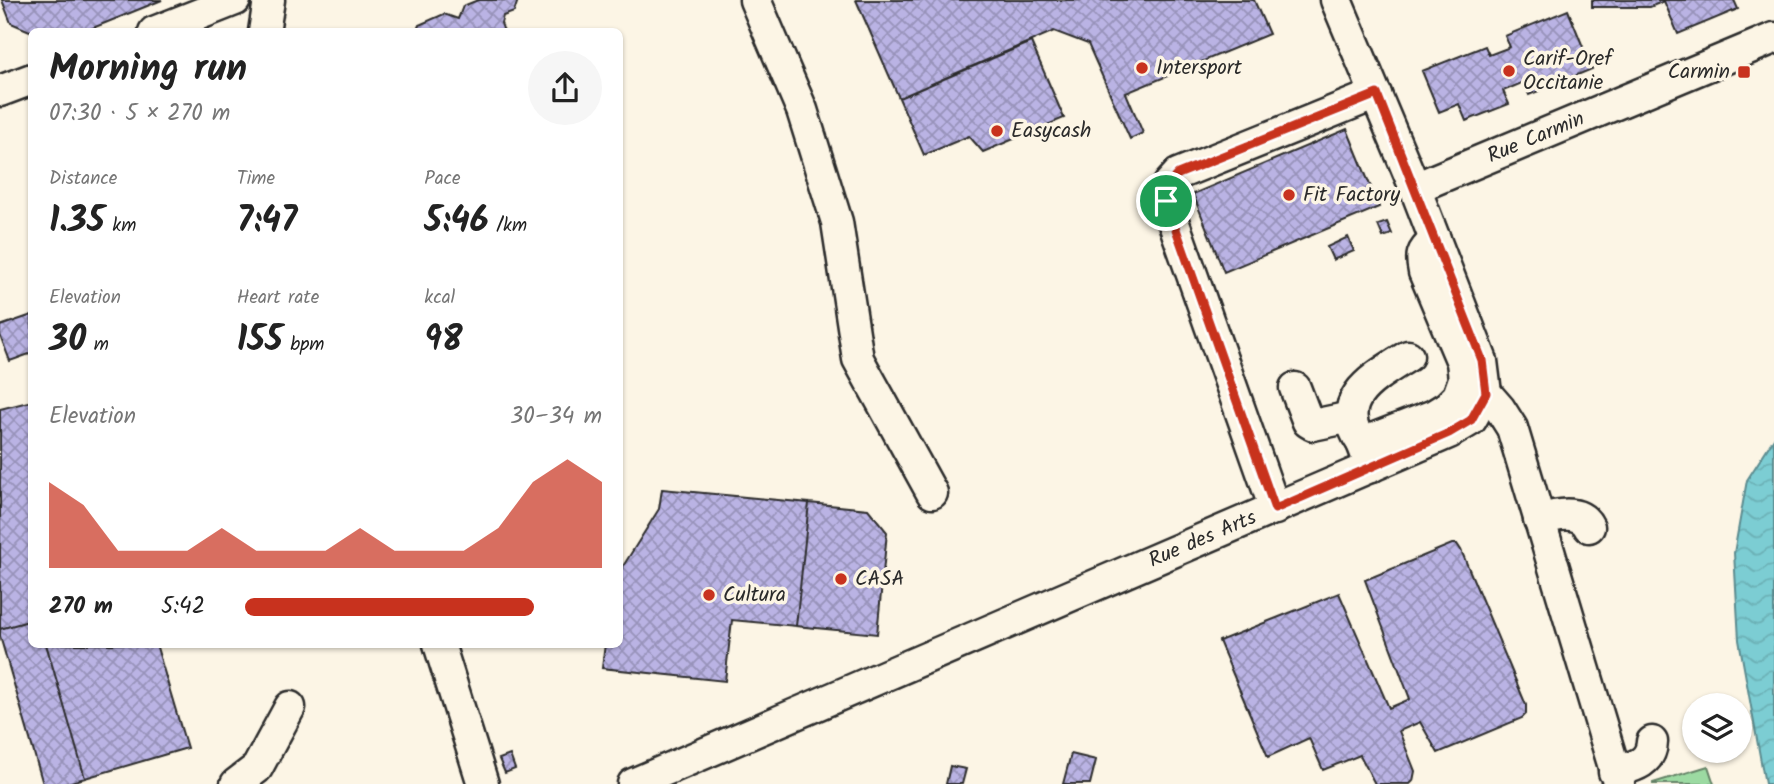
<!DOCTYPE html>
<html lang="en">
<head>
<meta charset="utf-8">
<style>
  :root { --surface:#fff; --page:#f6f6f6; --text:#222; --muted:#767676; --accent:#c8321e }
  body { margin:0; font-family:Kalam,sans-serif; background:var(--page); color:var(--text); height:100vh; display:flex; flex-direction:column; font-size:26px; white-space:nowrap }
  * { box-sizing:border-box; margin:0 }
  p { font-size:23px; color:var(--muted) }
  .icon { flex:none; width:38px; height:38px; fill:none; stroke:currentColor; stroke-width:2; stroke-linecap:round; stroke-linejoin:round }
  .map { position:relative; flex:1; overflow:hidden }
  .details { position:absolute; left:28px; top:28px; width:595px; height:620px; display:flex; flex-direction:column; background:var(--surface); border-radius:10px; box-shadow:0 2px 5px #0004 }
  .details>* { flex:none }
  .tools { position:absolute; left:1682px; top:693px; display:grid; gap:14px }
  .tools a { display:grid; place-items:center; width:70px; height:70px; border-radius:50%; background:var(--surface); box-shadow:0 2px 5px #0004; font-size:35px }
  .pin { position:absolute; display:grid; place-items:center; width:60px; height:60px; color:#fff; margin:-30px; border:4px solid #fff; border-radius:50%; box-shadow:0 2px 7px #0007 }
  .round { display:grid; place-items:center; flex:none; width:74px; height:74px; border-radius:37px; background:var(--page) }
  .headline { display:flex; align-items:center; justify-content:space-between; height:119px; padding:0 21px }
  h1 { font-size:38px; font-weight:700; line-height:52px }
  .stats { display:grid; grid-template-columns:repeat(3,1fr); gap:10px; height:119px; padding:7px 21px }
  .stats div { display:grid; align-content:center }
  .stats b { font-size:35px; font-weight:700 }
  .stats small { font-size:19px; font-weight:400 }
  .stats p { font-size:19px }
  .chart { height:196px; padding:14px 21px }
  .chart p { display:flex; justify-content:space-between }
  .chart svg { width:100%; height:126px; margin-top:7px; fill:var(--accent); opacity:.7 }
  ul { padding:0 21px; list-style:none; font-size:23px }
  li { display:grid; grid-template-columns:112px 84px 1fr; align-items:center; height:52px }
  li i { height:18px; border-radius:9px; background:var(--accent) }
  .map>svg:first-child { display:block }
</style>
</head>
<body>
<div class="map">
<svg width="1774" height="784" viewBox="0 0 1774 784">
  <defs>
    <pattern id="water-waves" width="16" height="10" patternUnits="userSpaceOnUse" patternTransform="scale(1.75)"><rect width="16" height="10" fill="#7ccdd3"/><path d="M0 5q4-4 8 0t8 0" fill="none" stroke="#6bb0b5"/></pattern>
    <pattern id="building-cross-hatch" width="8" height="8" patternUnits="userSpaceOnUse" patternTransform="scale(1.75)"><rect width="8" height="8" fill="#bab3e4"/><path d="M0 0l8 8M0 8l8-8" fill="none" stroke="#9792b9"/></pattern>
  </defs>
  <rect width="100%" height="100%" fill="#fcf5e5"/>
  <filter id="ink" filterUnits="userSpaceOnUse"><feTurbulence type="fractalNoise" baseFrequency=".0143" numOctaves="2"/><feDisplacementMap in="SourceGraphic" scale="14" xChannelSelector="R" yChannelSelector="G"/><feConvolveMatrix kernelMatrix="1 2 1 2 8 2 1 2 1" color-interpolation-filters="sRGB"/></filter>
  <g filter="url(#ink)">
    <path fill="#9cdaa2" stroke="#648266" stroke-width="2" d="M1708 766 1714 784H1653V783Z"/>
    <path fill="url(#water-waves)" stroke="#5c8c90" stroke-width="2" d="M1774 438V784H1765L1739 640 1734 553 1747 480Z"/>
    <path fill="url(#building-cross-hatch)" stroke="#2b2b2b" stroke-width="2" d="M2 0H162L83 32H32L11 23Z
      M2 0H162L83 32H32L11 23Z
      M478 0H518L514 12 503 16 501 23 504 32H416L419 25 444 14 458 19 463 6Z
      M856 0H1254L1269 34 1126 93 1143 133 1130 139 1088 44 1054 31 899 98Z
      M1592 0H1734L1738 9 1678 34 1664 1 1650 7H1592Z
      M1568 10 1592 69 1529 95 1524 82 1503 91 1509 104 1466 121 1459 104 1439 112 1422 71 1485 46 1489 55 1510 47 1505 36Z
      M1031 42 1064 118 983 152 969 136 924 155 899 98Z
      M1347 129 1379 207 1224 272 1193 194Z
      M1387 222 1392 234 1383 237 1378 225Z
      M1348 237 1354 251 1333 260 1327 247Z
      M32 315V353L10 361 0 335V326Z
      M32 401V620L0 629V409Z
      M662 489 809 503 796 626 732 620 725 681 602 668 605 644H620V571L659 509Z
      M809 503 868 509 887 532 877 634 796 626Z
      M1452 544H1457L1461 550 1526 705V714L1522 718 1438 753 1420 722 1399 731 1415 771 1413 781 1410 784H1375L1360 755 1323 770 1309 738 1268 757 1219 641 1339 593 1389 708 1410 699 1365 580Z
      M32 620V644H46L85 778 64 784H43L0 636V629Z
      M46 644H156L187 748 85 778Z
      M1071 754 1096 760 1090 784H1063Z
      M510 755 515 769 505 773 499 759Z
      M950 766 966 769 962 784H946Z"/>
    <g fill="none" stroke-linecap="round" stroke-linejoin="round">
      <defs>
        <g id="minor">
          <path d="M755 0 802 110 837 222 858 359 932 493"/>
          <path d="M154 32 235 0"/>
          <path d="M264 32 269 0"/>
          <path d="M0 91 32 79"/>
          <path id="s1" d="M1415 188 1774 38"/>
          <path d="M1295 388 1308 422 1313 425 1351 417"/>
          <path d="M1486 393 1500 409 1512 428 1619 784"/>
          <path d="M1362 443C1331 399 1375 377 1408 356"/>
          <path d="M1371 467 1362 443 1434 415 1447 407 1458 396 1464 379 1462 362 1424 272C1420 253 1422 253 1435 239"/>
          <path d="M1275 509 1166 201 1169 184 1178 174 1376 94"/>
          <path d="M1539 520C1555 515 1580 508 1589 527"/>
          <path d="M439 644 483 784"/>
          <path d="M1614 772C1632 767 1651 764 1652 742"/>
          <path d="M236 784 257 768 290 707"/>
          <path id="s2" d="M633 784 1449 433 1471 420 1486 393 1482 361 1415 188 1336 0"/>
        </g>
      </defs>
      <use href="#minor" stroke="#2b2b2b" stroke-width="35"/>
      <use href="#minor" stroke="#fcf5e5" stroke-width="30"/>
    </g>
  </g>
  <g fill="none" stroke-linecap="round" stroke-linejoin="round" filter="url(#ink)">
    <defs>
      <path id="route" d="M1377 94 1482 360 1486 393 1471 420 1449 433 1275 509 1166 201 1169 184 1178 174Z"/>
    </defs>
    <use href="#route" stroke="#fff" stroke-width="14"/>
    <use href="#route" stroke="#c8321e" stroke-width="9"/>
  </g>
  <g fill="#c8321e" stroke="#fcf5e5" stroke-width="2.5">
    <circle cx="1142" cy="68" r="7"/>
    <circle cx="1509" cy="71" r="7"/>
    <rect x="1737" y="65" width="14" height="14" rx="3.5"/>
    <circle cx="997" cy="131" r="7"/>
    <circle cx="1289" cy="195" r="7"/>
    <circle cx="841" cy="579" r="7"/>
    <circle cx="709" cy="595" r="7"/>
  </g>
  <g text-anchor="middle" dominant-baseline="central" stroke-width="7" stroke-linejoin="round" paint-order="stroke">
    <g font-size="21" fill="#2b2b2b" stroke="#fcf5e5" text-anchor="start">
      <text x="1523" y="59">Carif-Oref<tspan x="1523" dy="24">Occitanie</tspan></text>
      <text x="1156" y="68">Intersport</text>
      <text x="1730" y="72" text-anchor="end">Carmin</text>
      <text x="1011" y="131">Easycash</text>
      <text x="1303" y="195">Fit Factory</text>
      <text x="855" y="579">CASA</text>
      <text x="723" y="595">Cultura</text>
    </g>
    <g font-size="21" fill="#2b2b2b" stroke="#fcf5e5">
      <text stroke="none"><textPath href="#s1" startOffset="131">Rue Carmin</textPath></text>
      <text stroke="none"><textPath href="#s2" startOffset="620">Rue des Arts</textPath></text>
    </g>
  </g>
</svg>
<div class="tools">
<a><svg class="icon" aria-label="layers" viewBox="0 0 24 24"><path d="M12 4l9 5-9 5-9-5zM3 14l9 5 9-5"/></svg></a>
</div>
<div class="pin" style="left:1166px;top:201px;background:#1e9e55"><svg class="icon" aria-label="arrive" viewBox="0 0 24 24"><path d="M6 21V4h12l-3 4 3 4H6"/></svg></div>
<section class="details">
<div class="headline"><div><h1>Morning run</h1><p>07:30 · 5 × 270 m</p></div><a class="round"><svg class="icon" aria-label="share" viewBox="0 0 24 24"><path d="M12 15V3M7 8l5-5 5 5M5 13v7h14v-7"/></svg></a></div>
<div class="stats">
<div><p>Distance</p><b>1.35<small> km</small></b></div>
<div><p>Time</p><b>7:47</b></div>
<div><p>Pace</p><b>5:46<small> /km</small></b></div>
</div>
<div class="stats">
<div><p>Elevation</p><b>30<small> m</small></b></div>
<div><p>Heart rate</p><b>155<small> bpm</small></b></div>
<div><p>kcal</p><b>98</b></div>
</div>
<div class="chart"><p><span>Elevation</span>30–34 m</p>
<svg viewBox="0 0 160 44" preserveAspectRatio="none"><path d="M0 44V14L10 22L20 38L30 38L40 38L50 30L60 38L70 38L80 38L90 30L100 38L110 38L120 38L130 30L140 14L150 6L160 14V44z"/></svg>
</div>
<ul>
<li><b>270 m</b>5:42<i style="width:81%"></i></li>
</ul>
</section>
</div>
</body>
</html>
